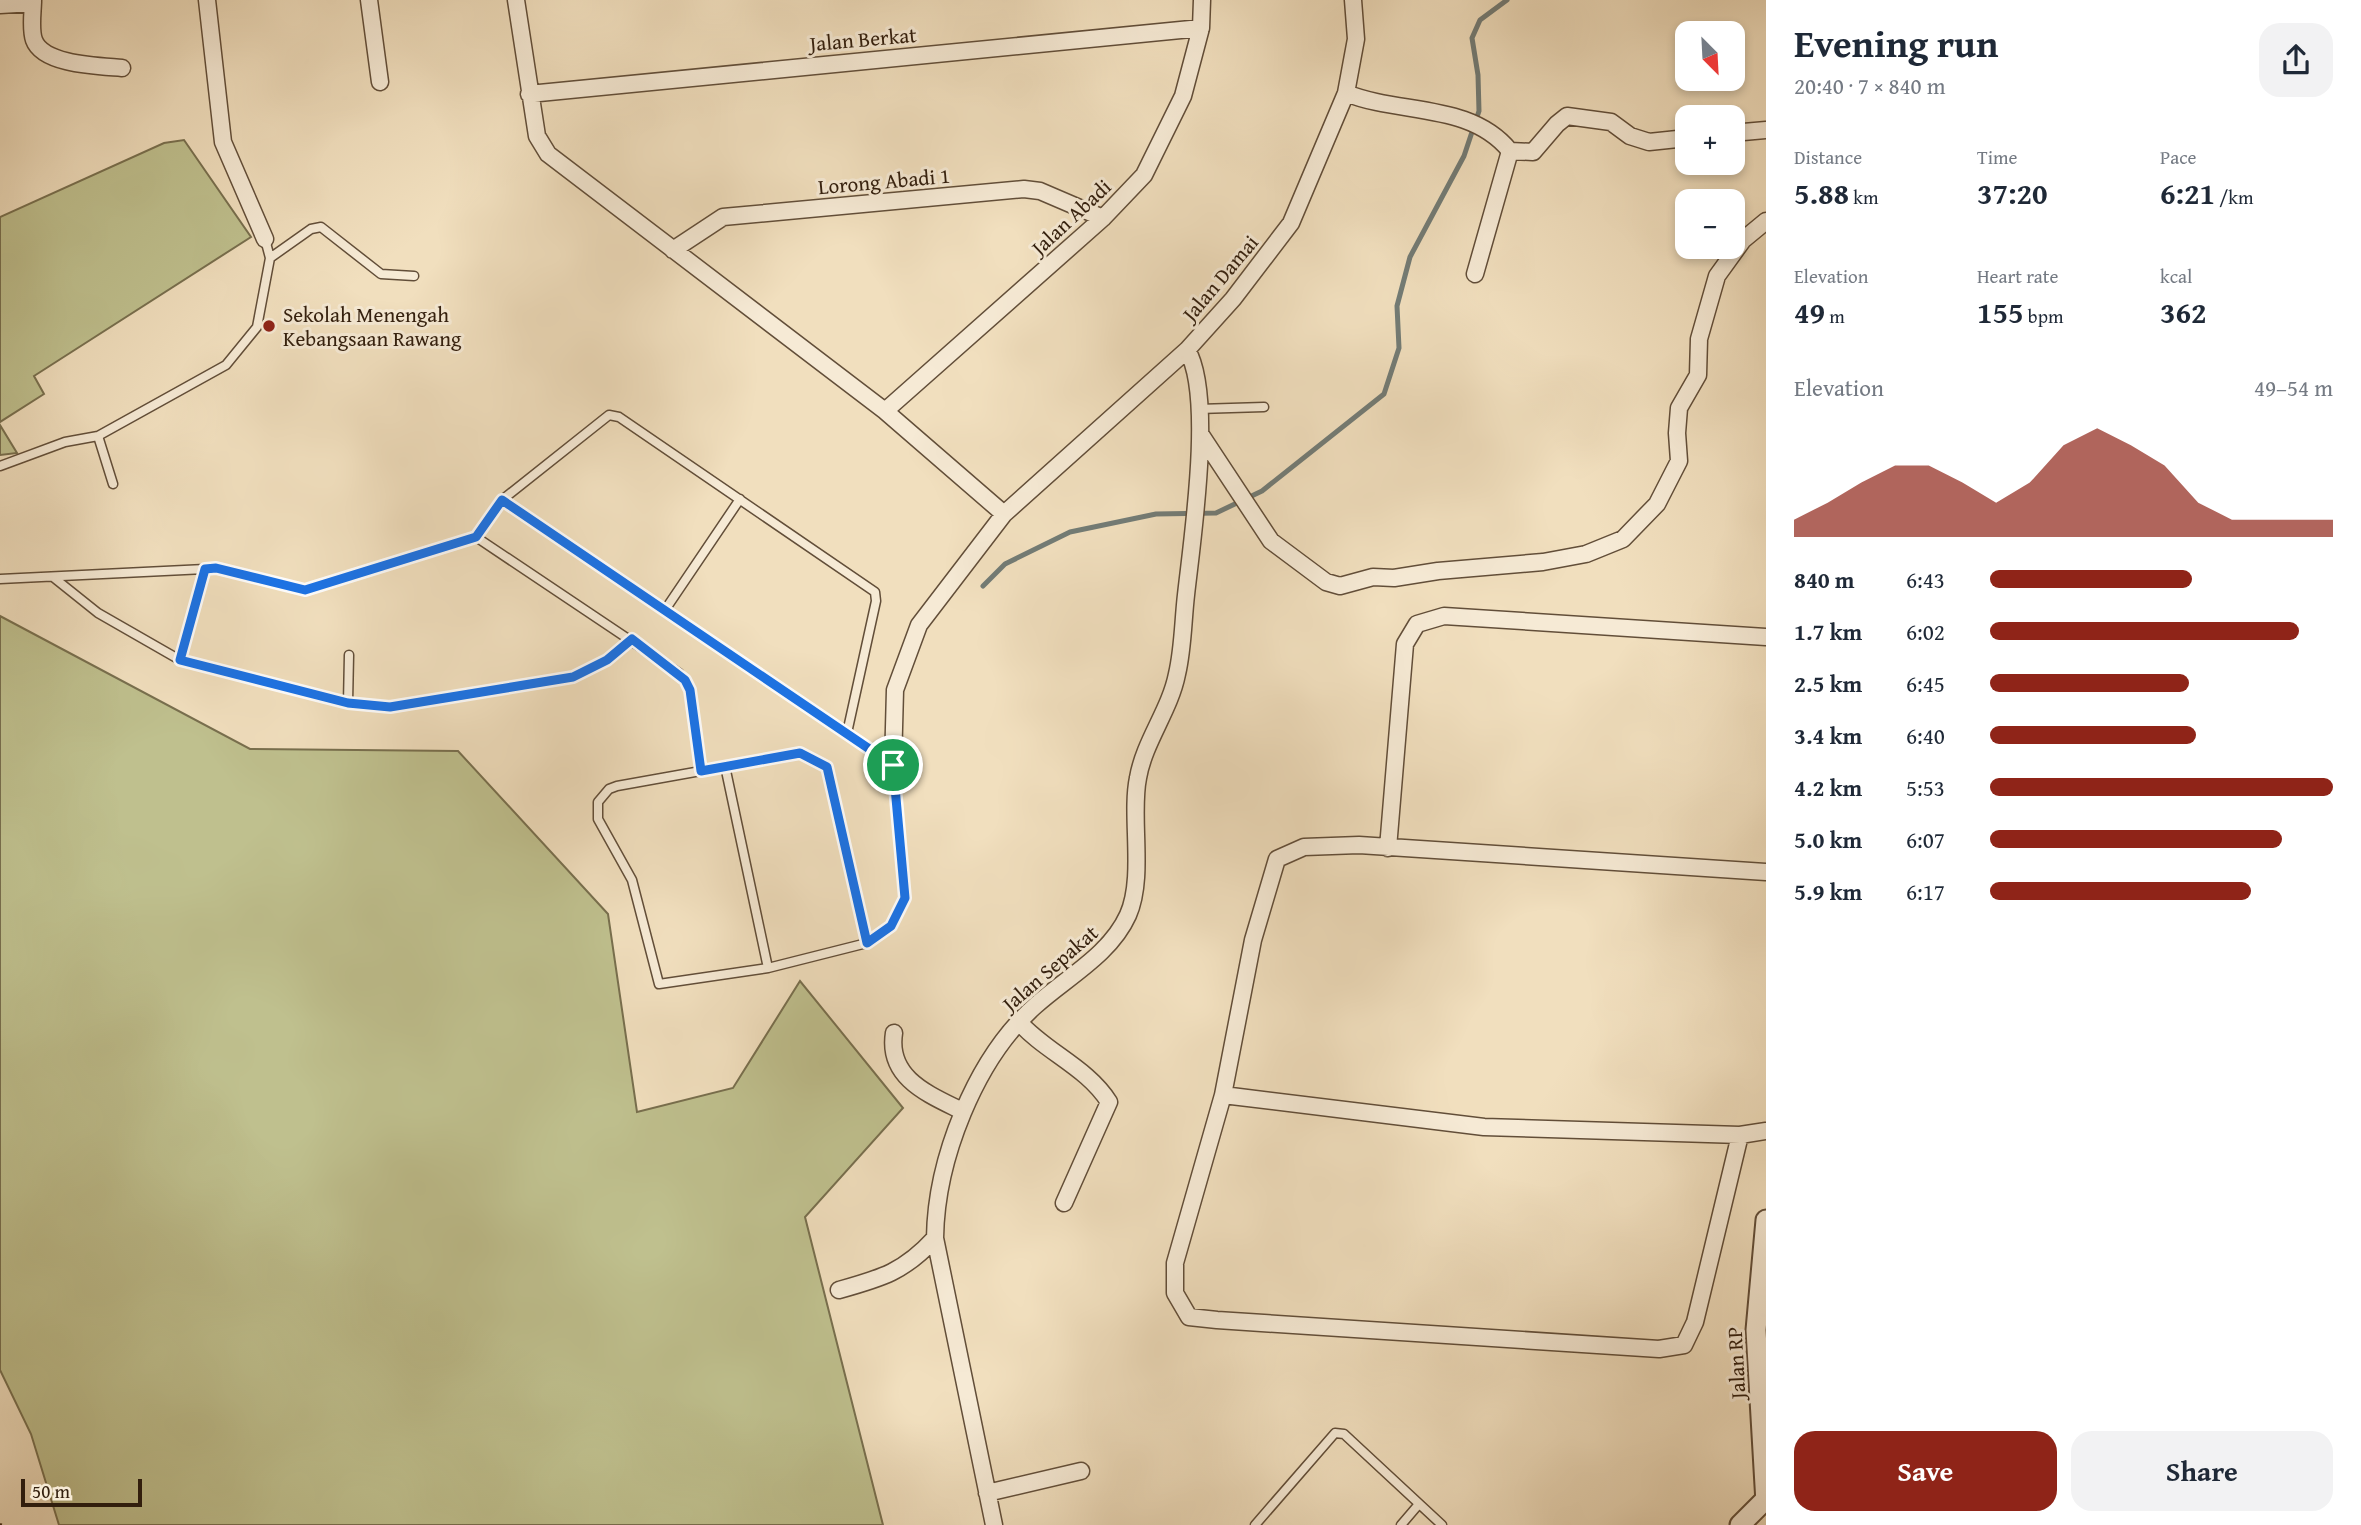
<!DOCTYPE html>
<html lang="en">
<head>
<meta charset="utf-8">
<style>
  :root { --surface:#fff; --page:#f2f2f3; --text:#1f2937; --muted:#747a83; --accent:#8f2418 }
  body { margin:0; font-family:"Gentium Book Plus",serif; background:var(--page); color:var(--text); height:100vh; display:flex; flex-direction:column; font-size:26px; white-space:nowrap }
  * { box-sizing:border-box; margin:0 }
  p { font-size:23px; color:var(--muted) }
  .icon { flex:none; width:38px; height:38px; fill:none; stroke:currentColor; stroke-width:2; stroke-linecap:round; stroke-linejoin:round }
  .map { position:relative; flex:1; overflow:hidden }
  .sheet { display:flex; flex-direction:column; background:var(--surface); width:595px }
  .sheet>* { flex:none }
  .needle { width:46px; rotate:156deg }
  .fabs { position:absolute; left:1675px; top:21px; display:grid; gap:14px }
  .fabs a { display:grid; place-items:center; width:70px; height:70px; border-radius:14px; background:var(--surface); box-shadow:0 4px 10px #0003; font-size:35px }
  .scale { position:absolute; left:21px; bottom:18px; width:121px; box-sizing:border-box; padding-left:7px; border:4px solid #321e0d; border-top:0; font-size:19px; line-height:24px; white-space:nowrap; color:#321e0d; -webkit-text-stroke:5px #f6ead5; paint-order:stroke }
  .pin { position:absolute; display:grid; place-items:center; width:60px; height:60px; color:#fff; margin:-30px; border:4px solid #fff; border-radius:50%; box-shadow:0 2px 7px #0007 }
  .round { display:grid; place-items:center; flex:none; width:74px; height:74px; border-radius:21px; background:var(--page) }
  .summary { display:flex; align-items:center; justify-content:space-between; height:119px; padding:0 28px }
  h1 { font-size:38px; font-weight:700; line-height:52px }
  .stats { display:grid; grid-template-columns:repeat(3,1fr); gap:10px; height:119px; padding:7px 28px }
  .stats div { display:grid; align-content:center }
  .stats b { font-size:30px; font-weight:700 }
  .stats small { font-size:19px; font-weight:400 }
  .stats p { font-size:19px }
  .chart { height:196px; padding:14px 28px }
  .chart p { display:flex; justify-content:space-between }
  .chart svg { width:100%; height:126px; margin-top:7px; fill:var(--accent); opacity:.7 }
  .action { display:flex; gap:14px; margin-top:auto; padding:14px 28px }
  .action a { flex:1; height:80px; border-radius:21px; background:var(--accent); color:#fff; font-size:28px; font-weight:700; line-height:80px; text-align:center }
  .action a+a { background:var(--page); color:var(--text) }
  ul { padding:0 28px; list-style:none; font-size:23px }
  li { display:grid; grid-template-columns:112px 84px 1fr; align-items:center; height:52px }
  li i { height:18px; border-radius:9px; background:var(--accent) }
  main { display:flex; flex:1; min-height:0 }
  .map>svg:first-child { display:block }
</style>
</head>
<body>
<main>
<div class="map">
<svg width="1766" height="1525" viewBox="0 0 1766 1525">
  <rect width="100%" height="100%" fill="#f1dfbe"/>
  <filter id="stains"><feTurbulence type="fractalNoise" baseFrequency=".00286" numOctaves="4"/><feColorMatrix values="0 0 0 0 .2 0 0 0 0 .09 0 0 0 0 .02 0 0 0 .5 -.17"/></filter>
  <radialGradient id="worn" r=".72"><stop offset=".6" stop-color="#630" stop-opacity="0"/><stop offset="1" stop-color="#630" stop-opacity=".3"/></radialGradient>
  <path fill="#bfc08e" stroke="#786f4e" stroke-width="2" d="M184 140 251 237 34 376 44 394 0 422V217L164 143Z
    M0 425 17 453 0 455Z
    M0 616 250 749 458 751 608 914 637 1112 733 1088 800 981 903 1108 805 1217 883 1525H59L31 1434 0 1370Z"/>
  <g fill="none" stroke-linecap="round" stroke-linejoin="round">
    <path stroke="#737c76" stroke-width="5" d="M983 586 1005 564 1070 532 1156 514 1216 513 1262 491 1384 394 1399 348 1397 306 1410 257 1464 156 1479 111 1478 75 1472 38 1480 20 1507 0"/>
    <defs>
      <path id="service" d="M270 258 311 229 321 227 381 274 414 276
        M1198 409 1264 407
        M98 436 113 484
        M0 466 65 442 98 436 226 365 257 327 270 258 265 239
        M502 500 893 765 905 898 891 926 867 943 768 968 659 984 632 880 598 819V802L609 789 617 786 801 753 827 767 867 943
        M476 537 305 590 216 568 205 569 180 660 348 703 390 707 573 677 607 660 632 639
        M53 577 98 613 180 660
        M0 579 205 569
        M665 610 740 499
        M348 703 349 655
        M725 766 768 968
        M701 771 690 690 679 673 476 537 502 500 609 415 619 417 875 592 876 601 847 733
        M1255 1525 1335 1433 1344 1434 1442 1525
        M1401 1525 1419 1504"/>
      <path id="minor" d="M33 0C33 11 30 29 34 40 43 65 99 66 122 68
        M207 0 223 142 265 239
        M369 0 380 82
        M516 0 537 136 548 154 885 411 1004 514
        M0 5 33 3
        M1346 93C1400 115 1470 102 1510 151L1533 152 1557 124 1567 116 1611 122 1630 136 1649 142 1687 138
        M529 94 1201 28
        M1732 133 1766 130
        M673 250 723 217 1024 189 1040 191 1103 218
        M1475 274 1510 151
        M885 411 1103 218 1144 175 1183 96 1201 28 1202 0
        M1201 435 1271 541 1326 582 1340 586 1373 577 1394 578 1438 571 1543 562 1586 554 1623 539 1657 504 1679 461 1677 433 1679 408 1698 375 1699 339 1717 276 1743 240 1766 221
        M893 765 895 690 919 625 1004 514 1187 350 1233 299 1291 223 1346 93 1356 39 1353 0
        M1388 848 1405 644 1417 624 1444 616 1766 637
        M1766 872 1359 845 1304 847 1277 859 1253 940 1223 1095 1175 1263V1293L1189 1317 1217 1320 1659 1349 1684 1345 1695 1322 1740 1135 1766 1131
        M1018 1021C1045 1052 1087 1067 1109 1102L1064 1203
        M894 1033C887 1078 928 1094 962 1111
        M1223 1095 1484 1127 1740 1135
        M839 1290C882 1278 904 1272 935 1238
        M987 1493 1081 1471
        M994 1525 935 1238C936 1160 975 1059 1035 1006 1067 977 1110 955 1128 915 1145 877 1130 816 1138 778 1144 742 1170 710 1177 674 1183 649 1183 621 1186 595 1192 540 1214 395 1187 350"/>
      <path id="tertiary" d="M1766 1220 1756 1330 1766 1503
        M1740 1525 1765 1500"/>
    </defs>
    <use href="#service" stroke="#624e39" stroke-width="11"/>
    <use href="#minor" stroke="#624e39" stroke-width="19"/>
    <use href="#tertiary" stroke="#624e39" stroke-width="23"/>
    <path stroke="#321e0d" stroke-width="2.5" stroke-dasharray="2 3.5" stroke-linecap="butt" d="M0 1524 2 1525"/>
    <use href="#service" stroke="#f6ead5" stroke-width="8"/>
    <use href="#minor" stroke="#f6ead5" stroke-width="16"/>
    <use href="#tertiary" stroke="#f6ead5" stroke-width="19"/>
  </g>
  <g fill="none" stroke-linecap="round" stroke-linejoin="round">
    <defs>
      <path id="route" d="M502 500 893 765 905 898 891 926 867 943 827 767 800 753 701 771 690 690 685 680 632 639 607 660 573 677 390 707 348 703 180 660 205 569 216 568 305 590 476 537Z"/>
    </defs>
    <use href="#route" stroke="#fff" stroke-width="14"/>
    <use href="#route" stroke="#1a73e8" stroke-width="9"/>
  </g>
  <circle fill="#8f2418" stroke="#f6ead5" stroke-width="2.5" cx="269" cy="326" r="7"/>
  <g text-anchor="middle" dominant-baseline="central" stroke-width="6" stroke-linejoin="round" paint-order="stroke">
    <g font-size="21" fill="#321e0d" stroke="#f6ead5">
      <text transform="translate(863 39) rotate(-5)">Jalan Berkat</text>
      <text transform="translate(884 181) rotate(-5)">Lorong Abadi 1</text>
      <text transform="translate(1071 217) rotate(-43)">Jalan Abadi</text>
      <text transform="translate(1220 278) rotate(-50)">Jalan Damai</text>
      <text transform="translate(1050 968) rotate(-41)">Jalan Sepakat</text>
      <text transform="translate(1736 1363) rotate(-93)">Jalan RP</text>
    </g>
    <g font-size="21" fill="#321e0d" stroke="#f6ead5" text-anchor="start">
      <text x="283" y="314">Sekolah Menengah<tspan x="283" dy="24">Kebangsaan Rawang</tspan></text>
    </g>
  </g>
  <rect width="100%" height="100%" filter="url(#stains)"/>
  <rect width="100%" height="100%" fill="url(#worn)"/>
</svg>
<div class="fabs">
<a><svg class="needle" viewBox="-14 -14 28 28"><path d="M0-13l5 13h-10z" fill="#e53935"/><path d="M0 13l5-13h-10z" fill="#747a83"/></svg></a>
<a>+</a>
<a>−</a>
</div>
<div class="scale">50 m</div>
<div class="pin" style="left:893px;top:765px;background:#1e9e55"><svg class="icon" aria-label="arrive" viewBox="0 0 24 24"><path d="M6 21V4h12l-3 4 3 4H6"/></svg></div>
</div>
<section class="sheet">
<div class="summary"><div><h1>Evening run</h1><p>20:40 · 7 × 840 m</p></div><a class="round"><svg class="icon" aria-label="share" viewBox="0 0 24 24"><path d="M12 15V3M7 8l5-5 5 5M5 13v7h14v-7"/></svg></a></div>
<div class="stats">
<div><p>Distance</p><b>5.88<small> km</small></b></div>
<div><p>Time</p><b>37:20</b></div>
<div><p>Pace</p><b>6:21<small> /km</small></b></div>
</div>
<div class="stats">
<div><p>Elevation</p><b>49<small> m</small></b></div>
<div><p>Heart rate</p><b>155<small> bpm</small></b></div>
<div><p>kcal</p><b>362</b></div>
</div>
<div class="chart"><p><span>Elevation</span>49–54 m</p>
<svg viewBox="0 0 160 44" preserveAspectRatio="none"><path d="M0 44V38L10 32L20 25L30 19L40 19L50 25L60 32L70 25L80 12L90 6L100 12L110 19L120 32L130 38L140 38L150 38L160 38V44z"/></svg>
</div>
<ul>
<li><b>840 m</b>6:43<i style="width:59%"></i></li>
<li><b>1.7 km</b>6:02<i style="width:90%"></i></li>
<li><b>2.5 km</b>6:45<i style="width:58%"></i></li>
<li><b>3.4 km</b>6:40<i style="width:60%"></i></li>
<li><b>4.2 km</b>5:53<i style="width:100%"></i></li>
<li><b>5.0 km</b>6:07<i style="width:85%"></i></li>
<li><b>5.9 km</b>6:17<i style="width:76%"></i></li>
</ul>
<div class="action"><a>Save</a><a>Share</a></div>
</section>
</main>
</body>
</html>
